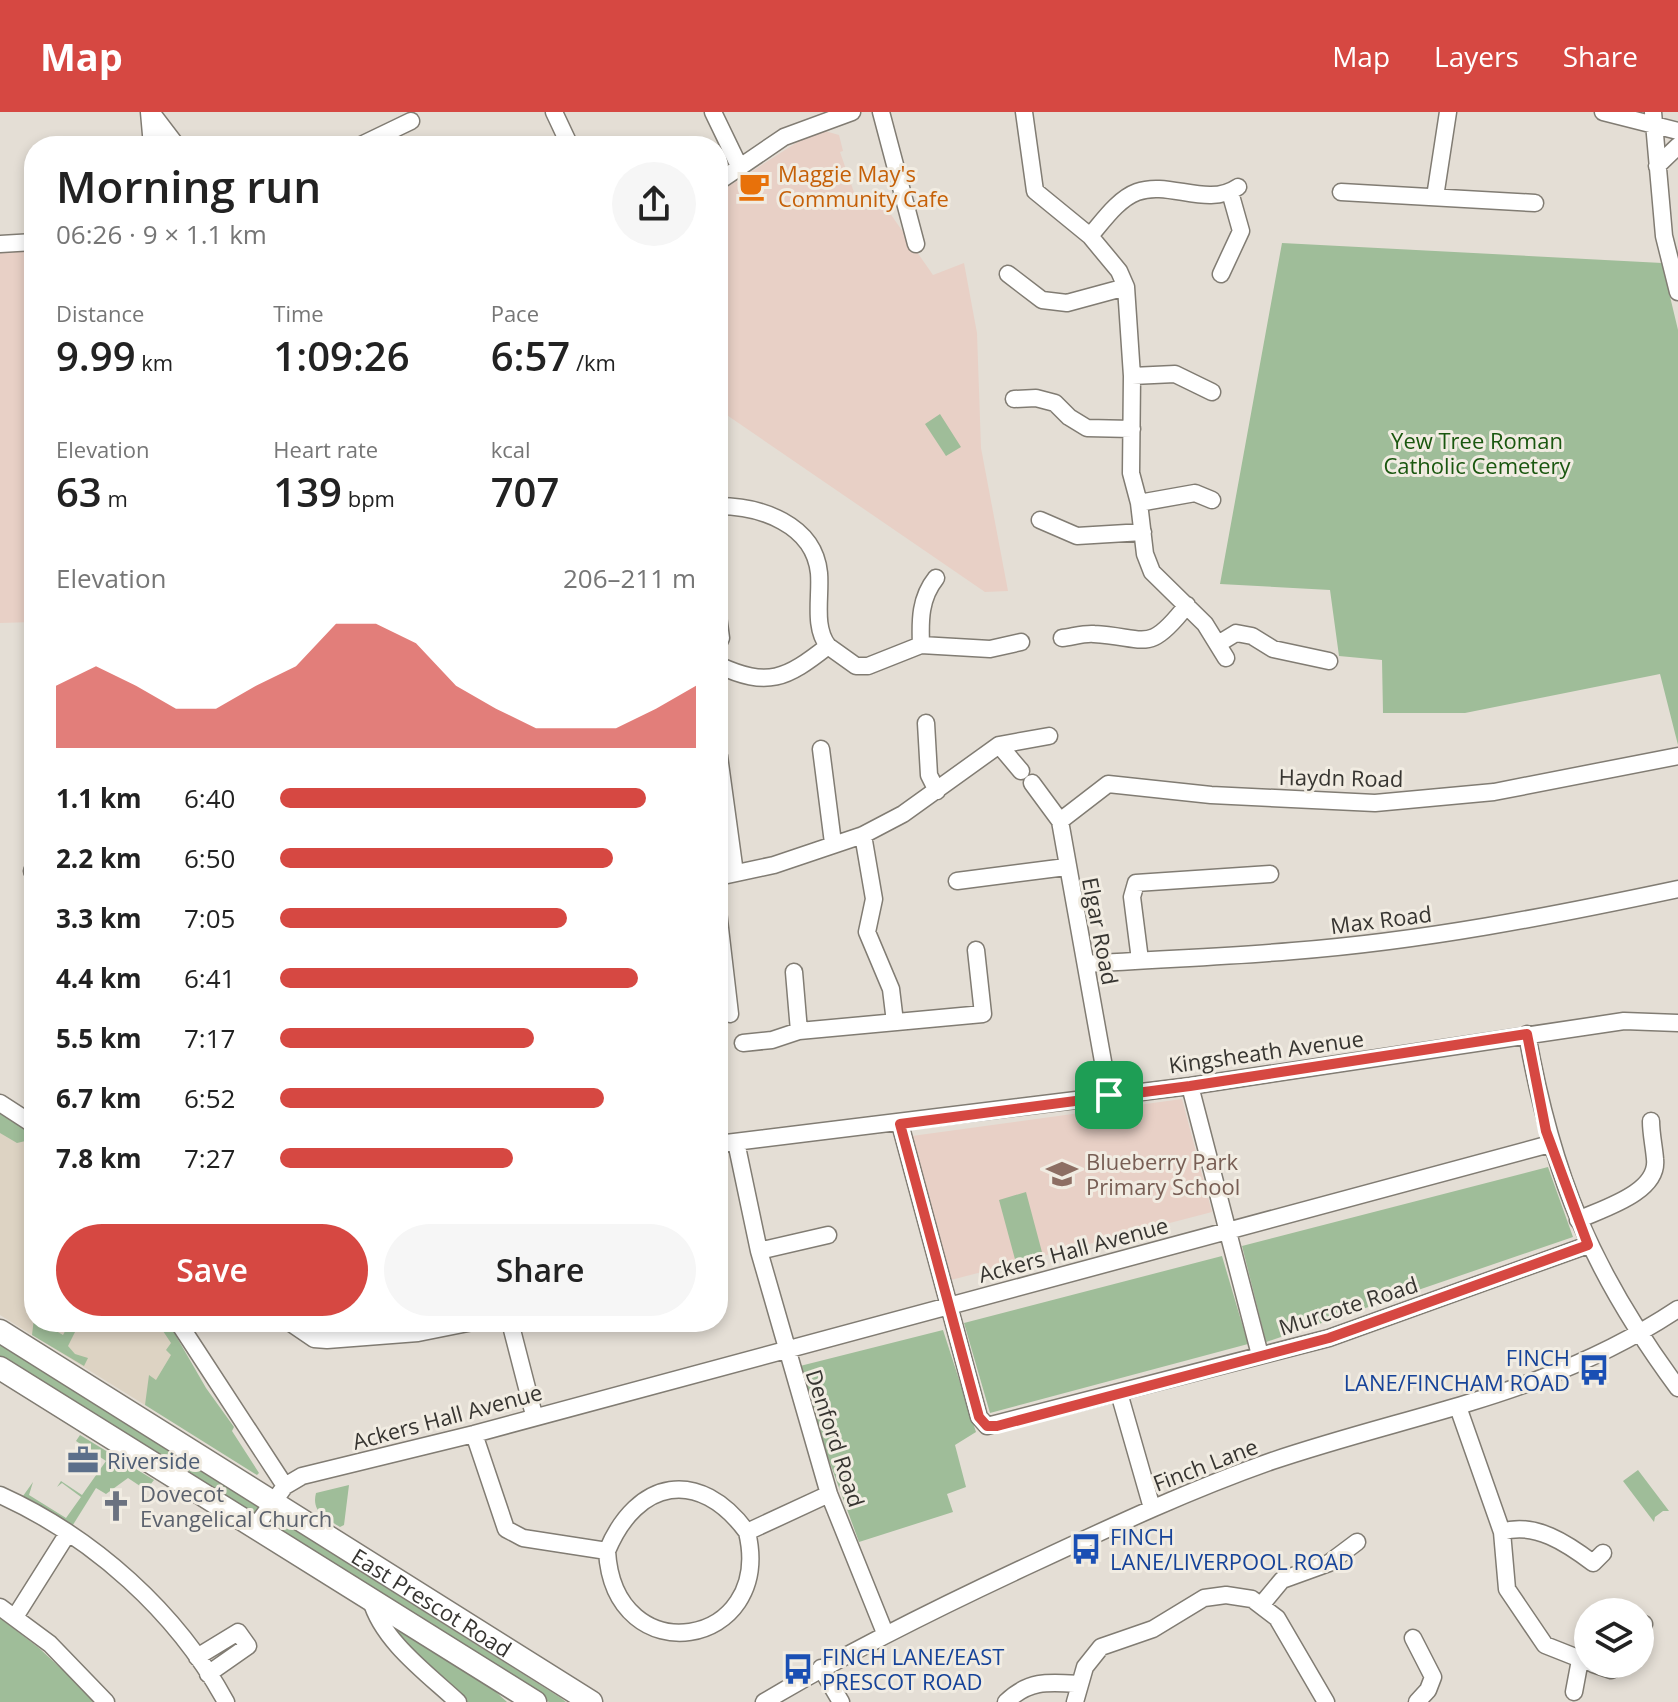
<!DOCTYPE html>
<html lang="en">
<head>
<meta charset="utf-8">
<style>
  :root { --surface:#fff; --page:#f6f6f6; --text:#222; --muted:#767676; --accent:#d64842 }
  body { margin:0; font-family:"Open Sans",sans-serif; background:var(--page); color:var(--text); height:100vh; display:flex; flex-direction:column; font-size:30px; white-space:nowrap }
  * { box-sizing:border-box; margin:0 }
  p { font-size:26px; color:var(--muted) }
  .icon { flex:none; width:44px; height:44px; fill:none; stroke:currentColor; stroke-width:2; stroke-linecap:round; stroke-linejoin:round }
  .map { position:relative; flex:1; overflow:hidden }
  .sheet { position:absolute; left:24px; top:24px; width:704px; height:1196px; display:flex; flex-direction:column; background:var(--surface); border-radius:32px; box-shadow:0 4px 12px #0003 }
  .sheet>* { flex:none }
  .buttons { position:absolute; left:1574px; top:1486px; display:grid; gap:16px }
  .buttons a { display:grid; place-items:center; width:80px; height:80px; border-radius:50%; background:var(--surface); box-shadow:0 4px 12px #0003; font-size:40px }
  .pin { position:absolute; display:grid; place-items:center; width:68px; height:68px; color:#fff; margin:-34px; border-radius:16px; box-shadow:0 4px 12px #0006 }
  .round { display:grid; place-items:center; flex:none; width:84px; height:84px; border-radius:42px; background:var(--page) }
  .summary { display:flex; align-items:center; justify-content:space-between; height:136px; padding:0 32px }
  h1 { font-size:44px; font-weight:600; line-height:60px }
  .metrics { display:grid; grid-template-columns:repeat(3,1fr); gap:12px; height:136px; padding:8px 32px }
  .metrics div { display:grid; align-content:center }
  .metrics b { font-size:40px; font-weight:600 }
  .metrics small { font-size:22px; font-weight:400 }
  .metrics p { font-size:22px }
  .chart { height:224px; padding:16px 32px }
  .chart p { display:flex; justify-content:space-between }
  .chart svg { width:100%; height:144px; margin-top:8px; fill:var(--accent); opacity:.7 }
  .cta { display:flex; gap:16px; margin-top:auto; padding:16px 32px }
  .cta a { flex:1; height:92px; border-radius:48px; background:var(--accent); color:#fff; font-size:32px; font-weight:600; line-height:92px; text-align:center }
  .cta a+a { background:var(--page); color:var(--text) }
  ul { padding:0 32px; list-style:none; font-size:26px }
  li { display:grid; grid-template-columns:128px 96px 1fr; align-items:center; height:60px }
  li i { height:20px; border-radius:10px; background:var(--accent) }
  header { display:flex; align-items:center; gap:48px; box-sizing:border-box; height:112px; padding:0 40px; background:var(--accent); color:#fff }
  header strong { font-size:38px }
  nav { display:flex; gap:44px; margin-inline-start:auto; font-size:28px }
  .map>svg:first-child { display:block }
</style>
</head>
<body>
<header>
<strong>Map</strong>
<nav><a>Map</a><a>Layers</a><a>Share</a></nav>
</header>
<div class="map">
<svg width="1678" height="1590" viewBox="0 0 1678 1590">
  <rect width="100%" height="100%" fill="#e4ded5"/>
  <path fill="#ddd3c3" d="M0 997 34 1023V1210H164L179 1234 145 1293 0 1203Z"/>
  <path fill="#e8d0c6" d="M825 19 839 23 843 39 840 40 857 89 878 84 933 163 964 151 977 221 981 336 1008 479 985 480 718 297V81L799 29Z
    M34 128V510L0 511V129Z
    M1182 987 1212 1100 951 1168 912 1024Z"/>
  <path fill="#9fbd99" d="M1282 131 1662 151 1678 218V633L1660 562 1465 601H1383L1382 548 1339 544 1330 478 1220 472Z
    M940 302 961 335 946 344 925 312Z
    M0 997 34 1023V1027L17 1031 0 1021Z
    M1548 1055 1573 1125 1266 1230 1242 1134Z
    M1026 1080 1043 1144 1016 1151 999 1088Z
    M1222 1144 1248 1232 990 1301 964 1211Z
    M34 1206V1210H54L51 1216 63 1223 70 1210H80L68 1234 75 1242 88 1246 84 1254 32 1223Z
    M161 1210H168L206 1276 234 1315 232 1319 259 1361 257 1363 145 1293 149 1263 156 1268 171 1243 166 1238 171 1231 161 1216 156 1218Z
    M943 1218 976 1320 955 1333 966 1375 947 1382 953 1400 859 1430 827 1343 800 1254Z
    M0 1231 260 1395 253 1406 0 1247Z
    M80 1323 154 1368 146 1378 128 1366 106 1382 96 1376 71 1416 23 1384 33 1370 29 1383 66 1406 81 1385 62 1371 57 1375 61 1369 82 1383 106 1349 76 1329Z
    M1638 1358 1669 1399H1663L1655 1405 1654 1410 1623 1369Z
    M349 1373 344 1413 340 1415C326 1406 311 1400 316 1381Z
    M273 1404 561 1586 566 1590H549L267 1414Z
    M0 1506 39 1536 97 1590H0Z
    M389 1513 495 1579 507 1590H465Z"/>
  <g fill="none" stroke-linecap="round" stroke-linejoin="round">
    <defs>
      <path id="minor" d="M149 0 152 34
        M151 0 177 34
        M554 0 570 34
        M713 0 740 56
        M881 0 916 132
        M1024 0 1035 79 1090 124 1119 159 1126 175 1132 264 1131 361 1139 391 1145 442 1152 460 1205 512 1226 546
        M1603 0 1678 19
        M1653 0 1664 124 1678 180
        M359 34 411 9
        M1657 54 1678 34
        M718 70 784 25 852 0
        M1341 80 1535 91
        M1435 85 1448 0
        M1090 124C1103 109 1118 87 1137 80 1169 68 1207 96 1238 75
        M0 132 34 130
        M1008 162 1042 188 1067 191 1126 175
        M1221 162 1241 119 1230 80
        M1132 264 1175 262 1212 280
        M1014 287 1036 286 1055 291 1069 305 1087 316 1132 317
        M1139 391 1195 381 1212 388
        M718 394C760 394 814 412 819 461 821 485 813 515 828 534
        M1040 408 1077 424 1143 420
        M718 504 721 526 718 532
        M1062 526C1072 525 1084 521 1094 522 1147 525 1148 543 1187 493
        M1218 532 1236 521 1252 524 1273 537 1329 549
        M921 533C920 508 920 486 936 466
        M718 553C768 576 786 567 828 534L856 554H868L921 533 990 537 1021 530
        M926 611 929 663 937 679
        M999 633 1021 659
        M821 637 833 731
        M719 644 735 761
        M1032 671 1060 709 1109 983
        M1060 709 1108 672 1211 683 1375 691 1494 680 1678 644
        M863 723 874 787 867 820 891 877 895 910
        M32 759H34
        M718 765 774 753 863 723 903 702 999 633 1049 624
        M957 769 1066 755
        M718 799 730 902
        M1140 848 1132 785 1136 771 1270 762
        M1086 852C1155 847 1224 845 1293 839 1423 829 1551 804 1678 777
        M794 860 799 919
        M1527 922C1552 1064 1592 1160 1678 1276
        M743 931 772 928 799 919 983 902 976 838
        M1190 974 1260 1243
        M0 991 34 1013
        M900 1012 979 1305 987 1314 1329 1226 1588 1133
        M736 1030 759 1139 829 1382 885 1521
        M718 1032 1190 974 1624 909 1678 911
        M1578 1108C1601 1097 1659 1081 1655 1047 1654 1034 1651 1022 1651 1009
        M759 1139 828 1123
        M178 1210 285 1374 255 1415
        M289 1210 314 1227 327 1228 418 1221 473 1210
        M510 1210 534 1303
        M1119 1281 1152 1396
        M1458 1295 1502 1420 1507 1477 1545 1533 1588 1550
        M474 1322 506 1417 523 1426 607 1439C637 1367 699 1355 747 1420L829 1382
        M285 1374 302 1364 474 1322 1550 1032
        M0 1383C93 1425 177 1500 226 1590
        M1502 1420C1534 1409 1568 1432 1593 1451L1603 1441
        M607 1439C614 1563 775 1537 747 1420
        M371 1488C382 1529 428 1562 458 1590
        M1262 1492 1282 1468 1329 1451 1357 1430
        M0 1495 50 1532 106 1590
        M15 1505 68 1421
        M1413 1526 1433 1565 1428 1578 1417 1590
        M1640 1526 1644 1512
        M197 1545 238 1520 248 1534 208 1562
        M1593 1552 1611 1558 1623 1552
        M821 1556 841 1590
        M1574 1580 1580 1548
        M764 1590C853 1537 945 1492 1038 1449 1115 1413 1192 1377 1272 1349 1417 1300 1547 1284 1678 1197
        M1006 1590C1029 1568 1048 1570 1078 1572
        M1075 1590 1085 1555 1101 1535 1153 1517 1204 1486 1226 1483 1252 1487 1277 1506 1326 1590"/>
      <g id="highway">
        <path id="s1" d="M0 1219 591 1590"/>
        <path d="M0 1256 535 1590"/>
      </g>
    </defs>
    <use href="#minor" stroke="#817c73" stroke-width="19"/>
    <use href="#highway" stroke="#817c73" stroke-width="25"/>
    <use href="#minor" stroke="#fff" stroke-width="16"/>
    <use href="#highway" stroke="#fff" stroke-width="22"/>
  </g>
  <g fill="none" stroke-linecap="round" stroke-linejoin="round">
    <defs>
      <path id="route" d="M1527 922 1546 1019 1588 1133 1329 1226 997 1314H987L979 1305 900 1012 1190 974Z"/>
    </defs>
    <use href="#route" stroke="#fff" stroke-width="16"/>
    <use href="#route" stroke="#d64842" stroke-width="10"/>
  </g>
  <defs>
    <symbol id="cafe-bare" viewBox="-9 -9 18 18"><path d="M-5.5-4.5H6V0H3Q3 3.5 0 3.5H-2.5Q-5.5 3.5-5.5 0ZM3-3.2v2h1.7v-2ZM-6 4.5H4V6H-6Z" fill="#e8710a" stroke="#f1ece2" stroke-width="2.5" paint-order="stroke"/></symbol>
    <symbol id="school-bare" viewBox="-9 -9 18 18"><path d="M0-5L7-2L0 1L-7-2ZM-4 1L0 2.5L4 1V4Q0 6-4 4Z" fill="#8d6e63" stroke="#f1ece2" stroke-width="2.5" paint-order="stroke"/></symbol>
    <symbol id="bus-bare" viewBox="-9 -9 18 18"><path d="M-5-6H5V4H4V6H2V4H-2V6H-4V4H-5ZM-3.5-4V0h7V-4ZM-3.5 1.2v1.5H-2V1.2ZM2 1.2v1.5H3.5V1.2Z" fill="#1a4fb4" stroke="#f1ece2" stroke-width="2.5" paint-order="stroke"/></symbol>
    <symbol id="office-bare" viewBox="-9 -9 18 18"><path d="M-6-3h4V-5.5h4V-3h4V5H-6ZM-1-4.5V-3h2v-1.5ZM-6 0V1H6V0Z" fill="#5c6f8a" stroke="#f1ece2" stroke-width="2.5" paint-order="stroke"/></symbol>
    <symbol id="church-bare" viewBox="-9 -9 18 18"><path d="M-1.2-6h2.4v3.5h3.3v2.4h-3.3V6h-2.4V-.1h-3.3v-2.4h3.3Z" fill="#6b7280" stroke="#f1ece2" stroke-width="2.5" paint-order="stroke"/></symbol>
  </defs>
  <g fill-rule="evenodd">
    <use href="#cafe-bare" x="732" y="52" width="44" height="44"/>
    <use href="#school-bare" x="1040" y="1040" width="44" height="44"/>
    <use href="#bus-bare" x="1572" y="1236" width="44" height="44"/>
    <use href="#office-bare" x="61" y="1326" width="44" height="44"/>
    <use href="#church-bare" x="94" y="1372" width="44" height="44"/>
    <use href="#bus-bare" x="1064" y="1415" width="44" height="44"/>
    <use href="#bus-bare" x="776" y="1535" width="44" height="44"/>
  </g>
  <g text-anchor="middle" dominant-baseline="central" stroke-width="6" stroke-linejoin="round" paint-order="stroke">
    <g font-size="22" fill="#c56008" stroke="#f1ece2" text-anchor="start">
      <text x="778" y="61">Maggie May's<tspan x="778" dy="25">Community Cafe</tspan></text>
    </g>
    <g font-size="22" fill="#1a570f" stroke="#f1ece2">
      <text x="1477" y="328">Yew Tree Roman<tspan x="1477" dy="25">Catholic Cemetery</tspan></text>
    </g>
    <g font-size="22" fill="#373531" stroke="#f1ece2">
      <text transform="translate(1341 665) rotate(1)">Haydn Road</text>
      <text transform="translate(1381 807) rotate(-7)">Max Road</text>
      <text transform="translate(1101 819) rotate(79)">Elgar Road</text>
      <text transform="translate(1266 939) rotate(-8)">Kingsheath Avenue</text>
      <text transform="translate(1073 1137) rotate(-15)">Ackers Hall Avenue</text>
      <text transform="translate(1348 1193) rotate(-18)">Murcote Road</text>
      <text transform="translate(447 1304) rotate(-15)">Ackers Hall Avenue</text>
      <text transform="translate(836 1326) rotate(72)">Denford Road</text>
      <text transform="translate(1205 1352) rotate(-21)">Finch Lane</text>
      <text stroke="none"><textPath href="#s1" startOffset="510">East Prescot Road</textPath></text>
    </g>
    <g font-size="22" fill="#785e54" stroke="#f1ece2" text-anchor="start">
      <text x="1086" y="1049">Blueberry Park<tspan x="1086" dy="25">Primary School</tspan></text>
    </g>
    <g font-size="22" fill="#164399" stroke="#f1ece2" text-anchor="start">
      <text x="1570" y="1245" text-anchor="end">FINCH<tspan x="1570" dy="25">LANE/FINCHAM ROAD</tspan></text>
      <text x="1110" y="1424">FINCH<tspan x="1110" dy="25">LANE/LIVERPOOL ROAD</tspan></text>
      <text x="822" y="1544">FINCH LANE/EAST<tspan x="822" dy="25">PRESCOT ROAD</tspan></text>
    </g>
    <g font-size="22" fill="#4e5e75" stroke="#f1ece2" text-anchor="start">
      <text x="107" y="1348">Riverside</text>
    </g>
    <g font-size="22" fill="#5b616d" stroke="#f1ece2" text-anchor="start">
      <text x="140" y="1381">Dovecot<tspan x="140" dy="25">Evangelical Church</tspan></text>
    </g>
  </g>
</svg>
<div class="buttons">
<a><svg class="icon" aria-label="layers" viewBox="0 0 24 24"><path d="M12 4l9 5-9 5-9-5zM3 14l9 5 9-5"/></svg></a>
</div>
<div class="pin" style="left:1109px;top:983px;background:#1e9e55"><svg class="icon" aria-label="arrive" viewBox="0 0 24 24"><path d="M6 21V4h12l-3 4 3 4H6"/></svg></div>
<section class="sheet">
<div class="summary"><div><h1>Morning run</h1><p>06:26 · 9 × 1.1 km</p></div><a class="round"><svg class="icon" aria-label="share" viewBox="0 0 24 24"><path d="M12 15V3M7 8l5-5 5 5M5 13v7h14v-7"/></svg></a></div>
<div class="metrics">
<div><p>Distance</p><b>9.99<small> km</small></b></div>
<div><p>Time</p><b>1:09:26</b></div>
<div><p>Pace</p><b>6:57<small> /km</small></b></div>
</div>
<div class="metrics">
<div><p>Elevation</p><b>63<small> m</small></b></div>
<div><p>Heart rate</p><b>139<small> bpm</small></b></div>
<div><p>kcal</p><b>707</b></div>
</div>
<div class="chart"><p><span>Elevation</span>206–211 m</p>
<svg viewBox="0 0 160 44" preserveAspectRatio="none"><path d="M0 44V25L10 19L20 25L30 32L40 32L50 25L60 19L70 6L80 6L90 12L100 25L110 32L120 38L130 38L140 38L150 32L160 25V44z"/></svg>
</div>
<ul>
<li><b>1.1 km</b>6:40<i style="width:88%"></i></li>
<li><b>2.2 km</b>6:50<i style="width:80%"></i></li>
<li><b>3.3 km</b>7:05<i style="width:69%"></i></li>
<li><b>4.4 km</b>6:41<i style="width:86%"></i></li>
<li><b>5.5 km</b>7:17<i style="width:61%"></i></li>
<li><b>6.7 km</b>6:52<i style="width:78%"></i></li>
<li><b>7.8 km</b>7:27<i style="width:56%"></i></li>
</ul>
<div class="cta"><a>Save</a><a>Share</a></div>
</section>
</div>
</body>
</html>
